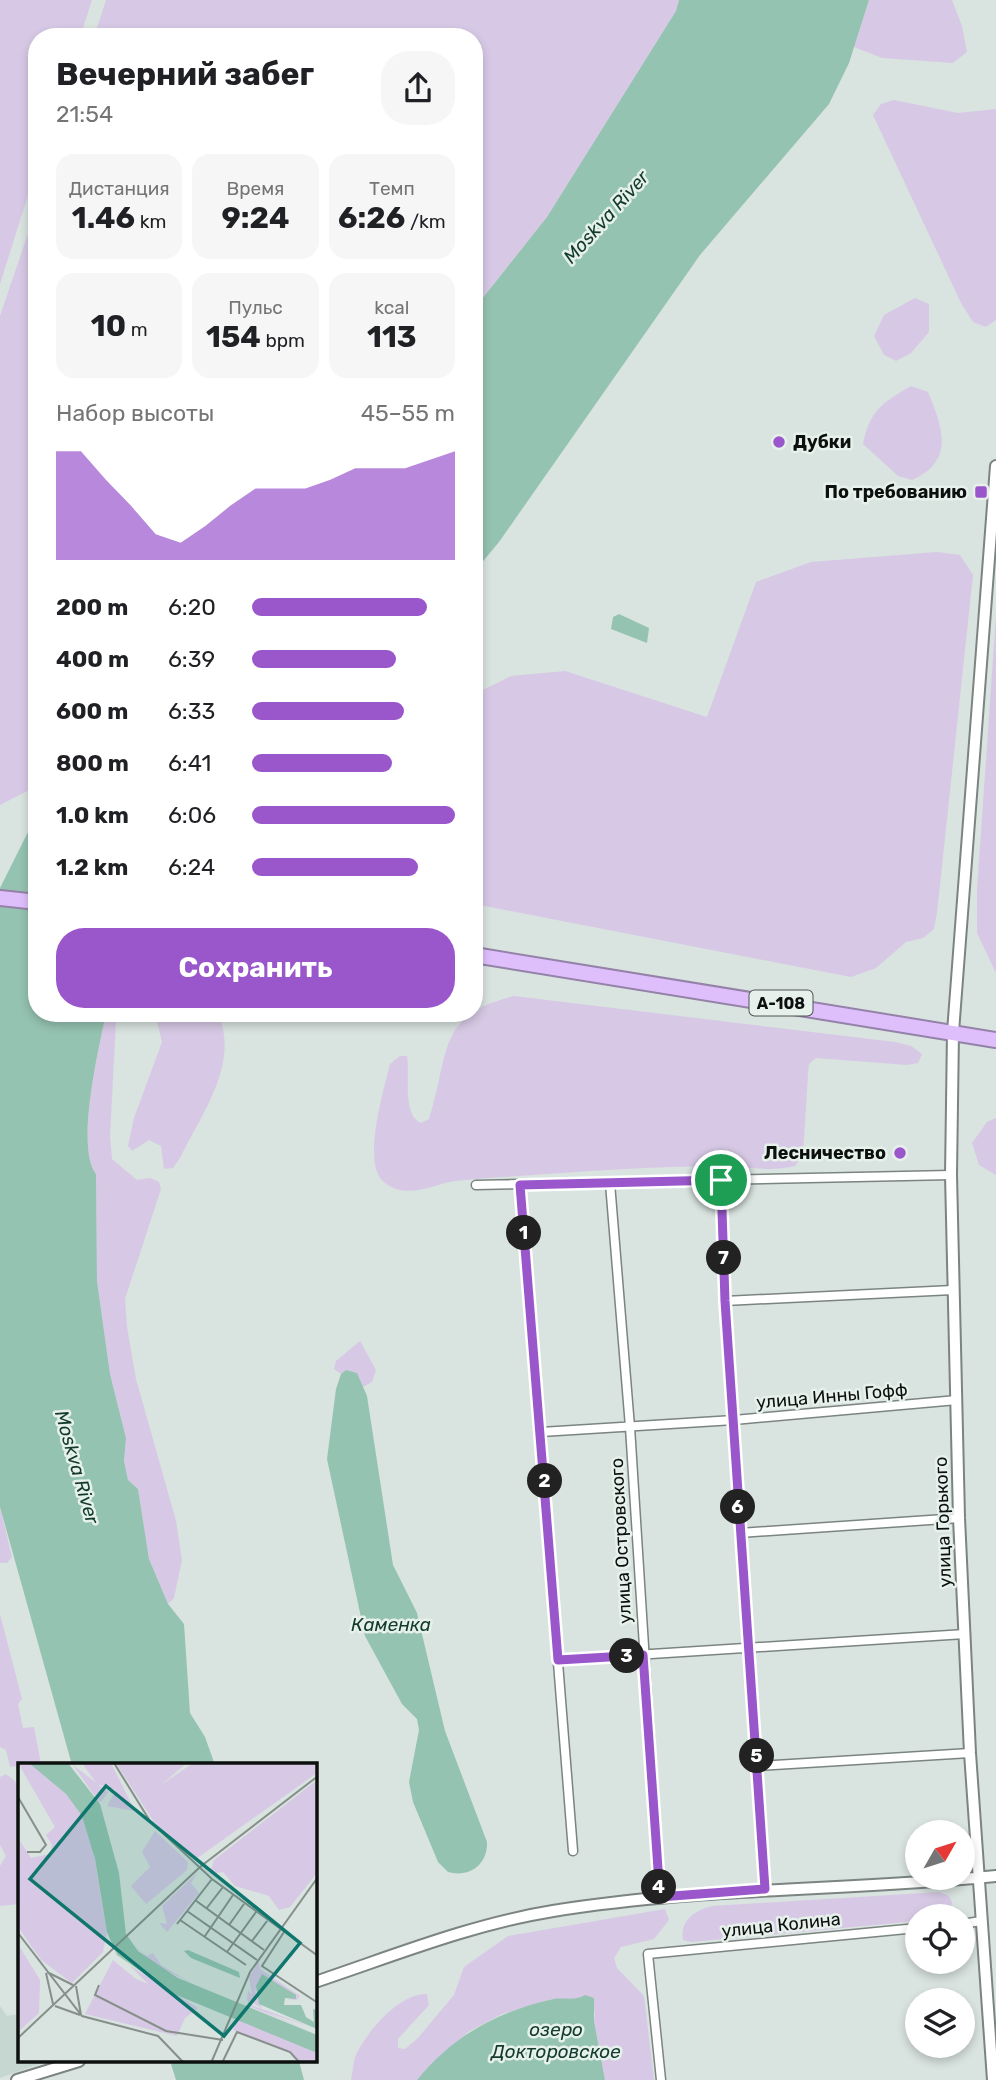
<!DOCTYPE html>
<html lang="ru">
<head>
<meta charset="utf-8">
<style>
  :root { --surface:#fff; --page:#f6f6f6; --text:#202124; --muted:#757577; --accent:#9a57cc }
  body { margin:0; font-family:Rubik,sans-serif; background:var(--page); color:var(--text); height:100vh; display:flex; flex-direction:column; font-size:26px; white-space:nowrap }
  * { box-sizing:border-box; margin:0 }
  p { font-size:23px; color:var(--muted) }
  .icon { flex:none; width:38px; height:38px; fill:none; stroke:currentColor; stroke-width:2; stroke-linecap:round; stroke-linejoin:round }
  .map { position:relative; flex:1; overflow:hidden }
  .side { position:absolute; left:28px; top:28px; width:455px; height:994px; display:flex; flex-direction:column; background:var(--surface); border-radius:28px; box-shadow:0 4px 10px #0003 }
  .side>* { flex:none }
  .needle { width:46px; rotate:51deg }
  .fabs { position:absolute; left:905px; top:1820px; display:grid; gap:14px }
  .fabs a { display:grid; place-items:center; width:70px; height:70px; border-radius:50%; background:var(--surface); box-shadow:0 4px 10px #0003; font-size:35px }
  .pin { position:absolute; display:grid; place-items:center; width:60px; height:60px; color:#fff; margin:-30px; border:4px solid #fff; border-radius:50%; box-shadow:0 2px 7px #0007 }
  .km { position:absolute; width:35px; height:35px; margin:-18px; border-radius:50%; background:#222; color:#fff; font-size:19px; line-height:35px; text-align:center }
  .round { display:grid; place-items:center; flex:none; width:74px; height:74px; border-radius:28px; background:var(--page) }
  .summary { display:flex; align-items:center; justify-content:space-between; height:119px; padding:0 28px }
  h1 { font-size:32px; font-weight:700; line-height:52px }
  .metrics { display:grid; grid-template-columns:repeat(3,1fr); gap:10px; height:119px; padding:7px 28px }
  .metrics div { display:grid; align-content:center; border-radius:18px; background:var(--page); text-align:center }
  .metrics b { font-size:30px; font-weight:700 }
  .metrics small { font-size:19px; font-weight:400 }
  .metrics p { font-size:19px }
  .chart { height:196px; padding:14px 28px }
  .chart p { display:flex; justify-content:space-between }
  .chart svg { width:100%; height:126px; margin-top:7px; fill:var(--accent); opacity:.7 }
  .cta { display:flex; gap:14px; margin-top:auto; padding:14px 28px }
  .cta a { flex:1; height:80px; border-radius:28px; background:var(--accent); color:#fff; font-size:28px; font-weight:700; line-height:80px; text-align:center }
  ul { padding:0 28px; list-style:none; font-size:23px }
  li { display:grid; grid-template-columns:112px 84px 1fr; align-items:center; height:52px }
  li i { height:18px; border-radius:9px; background:var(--accent) }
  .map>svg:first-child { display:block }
</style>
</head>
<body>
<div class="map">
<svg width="996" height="2080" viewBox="0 0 996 2080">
  <rect width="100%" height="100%" fill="#d9e3df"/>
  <path fill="#c5d7d0" d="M0 2006 7 2016 19 2014V2061H47L0 2078Z"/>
  <path fill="#d7c9e5" d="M0 0H92L80 37H37V167L0 284Z
    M106 0H679L676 11 547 217 474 309V37H94Z
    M869 0H952L962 26 967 52 953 63 882 58 854 47Z
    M894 100 958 113 996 109V320L986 327 973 322 961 303 873 115 881 104Z
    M37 207V786L0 805V316Z
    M915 298 929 304V332L911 353 896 361 884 355 874 336 884 315Z
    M911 386 928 392C943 428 955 461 912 480L898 476 863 444C870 410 882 403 911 386Z
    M937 552 960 555 973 575 937 913 934 929 923 938 906 942 876 968 851 977 474 904V722L483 690 511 676 565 671 707 717 756 582 811 562Z
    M996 615V973L977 933V890Z
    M514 996 895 1042 911 1046 922 1054 918 1063 907 1065 816 1058 809 1064 808 1075 803 1154 795 1166C771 1172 751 1167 727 1166 653 1166 577 1172 503 1177 487 1178 471 1179 455 1181 433 1184 407 1201 384 1182 361 1164 384 1090 390 1064L400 1056H407C410 1074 402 1115 421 1123L429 1119C450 1052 436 1015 514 996Z
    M106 1013 113 1015 116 1021 110 1136 112 1159 137 1180 150 1178 159 1182 161 1189 125 1299 127 1327 136 1379 176 1521 182 1560 174 1598 168 1604 149 1559 138 1489 128 1480 124 1461 126 1438 110 1374 97 1281 96 1174C75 1147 99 1048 106 1013Z
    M155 1013H218C240 1064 202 1113 180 1158L173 1168 164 1169 161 1146 149 1140 132 1151 128 1146 134 1118 162 1042Z
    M996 1118V1175L979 1165 972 1143 987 1122Z
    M360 1341 376 1370 372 1382 363 1387 357 1373 346 1370 341 1374 334 1369 336 1361Z
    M0 1507 12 1557 7 1563H0Z
    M0 1614 22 1699 18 1704 23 1728 34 1727 41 1764 10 1767 6 1750 0 1747Z
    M6 1774 15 1781 19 1791V1904L0 1906V1866L6 1856 0 1845V1777Z
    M939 1892 949 1896 952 1902C949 1920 932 1916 917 1916V1921L691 1942 683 1940C680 1920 694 1911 712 1906Z
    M665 1909 669 1920 654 1939 621 1947 614 1958 617 1968 644 1996 654 2080H605L594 2021 595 2012 575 2001 552 1999 502 2014 468 2032 417 2080H351C353 2072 353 2060 357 2053 369 2029 400 1993 427 1994L429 2005 398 2039V2048L405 2049 417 2039 454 1995 464 1967 508 1936Z"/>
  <path fill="#95c3b1" d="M679 0H869L849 63 829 104 700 255 499 542 474 572V309L547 217 676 11Z
    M619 614 649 628 647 643 611 629 613 617Z
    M37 814V1013H106C99 1048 75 1147 96 1174L97 1281 110 1374 126 1438 124 1461 128 1480 138 1489 149 1559 168 1604 184 1624 190 1713 205 1737 215 1765H72L0 1507V888Z
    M346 1370 357 1373 367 1396 393 1565 417 1613 445 1731 487 1842C488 1864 470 1878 448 1872L438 1862 413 1802 409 1782 419 1730 417 1719 402 1704 365 1636 327 1459 336 1389 341 1374Z
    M585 1995 594 1998V2021L605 2080H417C453 2036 495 2013 549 2000 563 1996 573 2002 585 1995Z
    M170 2061H299L304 2080H176Z"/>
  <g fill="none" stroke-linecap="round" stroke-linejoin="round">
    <defs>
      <path id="street" d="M721 1180 725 1301 765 1889
        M610 1183 630 1427 660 1897
        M476 1185 951 1175
        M520 1185 573 1851
        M725 1301 953 1290
        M541 1432 734 1420 957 1400
        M740 1533 959 1518
        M558 1660 965 1634
        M758 1766 970 1753
        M962 1924 981 1921
        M661 2080 648 1954 917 1928"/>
      <path id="secondary" d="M315 1982C393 1956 472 1924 553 1911 700 1887 849 1891 996 1876
        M17 2080 79 2061
        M993 2080 970 1753 959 1518 951 1175 953 1032 996 466"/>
      <path id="highway" d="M0 898 37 902
        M474 955 996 1040"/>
    </defs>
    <use href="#street" stroke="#7b8480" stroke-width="11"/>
    <use href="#secondary" stroke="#7b8480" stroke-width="14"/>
    <use href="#highway" stroke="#9482a8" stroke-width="18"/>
    <use href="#street" stroke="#fff" stroke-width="8"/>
    <use href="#secondary" stroke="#fff" stroke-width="10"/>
    <use href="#highway" stroke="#debffb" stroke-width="14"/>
  </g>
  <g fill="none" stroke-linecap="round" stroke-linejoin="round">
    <defs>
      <path id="route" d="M721 1180 725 1301 765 1889 660 1897 643 1655 558 1660 520 1185Z"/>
    </defs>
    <use href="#route" stroke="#fff" stroke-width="14"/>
    <use href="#route" stroke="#9a57cc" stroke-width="9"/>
  </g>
  <g fill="#9a57cc" stroke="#e7f1ec" stroke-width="2.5">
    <circle cx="779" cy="442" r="7"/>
    <rect x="974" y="485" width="14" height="14" rx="3.5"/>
    <circle cx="900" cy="1153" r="7"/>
  </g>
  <g text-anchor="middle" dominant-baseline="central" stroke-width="5" stroke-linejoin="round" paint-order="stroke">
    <rect fill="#e7f1ec" stroke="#4e5451" stroke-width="2" x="749.5" y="990.5" width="63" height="25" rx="5"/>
    <g font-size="16" font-weight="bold" fill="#0c100e">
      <text x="781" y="1003">А-108</text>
    </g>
    <g font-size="18" font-weight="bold" fill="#0c100e" stroke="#e7f1ec" text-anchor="end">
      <text x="793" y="442" text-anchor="start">Дубки</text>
      <text x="967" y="492">По требованию</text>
      <text x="886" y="1153">Лесничество</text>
    </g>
    <g font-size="18" fill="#0c100e" stroke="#e7f1ec">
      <text transform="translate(832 1396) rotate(-5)">улица Инны Гофф</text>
      <text transform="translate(943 1522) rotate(-92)">улица Горького</text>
      <text transform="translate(621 1541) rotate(-93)">улица Островского</text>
      <text transform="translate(781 1925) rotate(-6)">улица Колина</text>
    </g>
    <g font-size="19" font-style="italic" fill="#123b2e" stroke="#e7f1ec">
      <text transform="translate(606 217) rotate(-48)">Moskva River</text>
      <text transform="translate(77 1467) rotate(74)">Moskva River</text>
      <text x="391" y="1624">Каменка</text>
      <text x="556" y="2029">озеро<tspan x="556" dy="22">Докторовское</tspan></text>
    </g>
  </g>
  <g transform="translate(18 1763)">
    <rect width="299" height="299" fill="#d9e3df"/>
    <path d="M0 0H12L48 31 64 53 74 81 89 169 85 189 54 220 23 197 0 164V75L42 140 13 95 32 91 34 82 28 72 37 64ZM64 0H93L117 48 89 43 98 27 79 21ZM98 0H169L143 22 175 0H299V10L178 96 136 59ZM55 2 90 29 84 38 81 39ZM299 17V110L272 144 261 147 251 133 217 123 205 109 192 111 196 97ZM137 68 170 99 169 107 128 141 113 123 132 104 124 89ZM180 109 173 120 181 130 149 169 141 160 149 161 144 143ZM0 181 22 217 21 250 0 269ZM115 182 129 193 135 190 143 202 175 221 139 203ZM95 197 118 216 130 221 111 202 180 245 167 255 159 273 67 251ZM241 198 242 206 282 233 279 237 269 236 279 234 244 211 237 228 244 245 231 238 233 242 299 266 247 249 299 271 233 244 229 237 230 227 234 232 231 214ZM219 256 299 290V299H283L272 289 215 267Z" fill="#d7c9e5"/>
    <path d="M11 0H50L82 41 101 110 108 171 120 188 160 215 299 272V290L156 231 99 192 89 169 77 96 64 53 48 31ZM170 187 221 209 222 215 173 195 166 188ZM244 211 278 232V236L267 235 266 242H283L288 254 296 259 295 246 299 247V266L241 241 238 223Z" fill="#95c3b1"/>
    <path fill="none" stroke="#878f8b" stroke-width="2" d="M96 0 132 58 194 116 300 193M0 34 28 82 22 89H9M177 137 246 187M188 146 205 124M169 148 239 197M162 157 228 202M159 161 194 116M211 162 226 141M266 169 244 203 300 240M0 170 64 253 140 273 166 300M187 173 215 132M234 178 249 158M209 189 238 149M29 209 55 222M28 210 35 241M81 222 77 232 148 268 205 277M58 223 63 252M37 243 62 252M0 275 182 104 300 13M193 300 232 209 300 114M204 300 219 269 272 289 282 300"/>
    <path fill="#0f766e" fill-opacity="0.15" stroke="#0f766e" stroke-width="3.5" d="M88 23 282 180 206 273 12 116Z"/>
    <rect width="299" height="299" fill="none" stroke="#0c100e" stroke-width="3.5"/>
  </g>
</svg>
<div class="fabs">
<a><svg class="needle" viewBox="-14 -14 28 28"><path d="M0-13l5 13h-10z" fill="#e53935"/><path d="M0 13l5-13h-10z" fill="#757577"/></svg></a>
<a><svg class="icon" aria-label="locate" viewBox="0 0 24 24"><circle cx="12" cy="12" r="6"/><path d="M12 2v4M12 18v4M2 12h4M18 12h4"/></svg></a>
<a><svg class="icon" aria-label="layers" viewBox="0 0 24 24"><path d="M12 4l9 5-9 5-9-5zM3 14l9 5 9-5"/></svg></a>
</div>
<div class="pin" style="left:721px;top:1180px;background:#1e9e55"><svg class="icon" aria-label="arrive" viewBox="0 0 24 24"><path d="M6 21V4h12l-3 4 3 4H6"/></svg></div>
<b class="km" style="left:524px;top:1233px">1</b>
<b class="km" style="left:545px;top:1481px">2</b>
<b class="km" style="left:627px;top:1656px">3</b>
<b class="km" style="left:659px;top:1887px">4</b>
<b class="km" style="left:757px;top:1756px">5</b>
<b class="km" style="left:738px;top:1507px">6</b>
<b class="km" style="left:724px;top:1258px">7</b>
<section class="side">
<div class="summary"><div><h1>Вечерний забег</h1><p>21:54</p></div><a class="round"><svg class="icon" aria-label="share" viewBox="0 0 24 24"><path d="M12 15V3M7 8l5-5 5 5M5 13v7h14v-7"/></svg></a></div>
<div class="metrics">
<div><p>Дистанция</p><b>1.46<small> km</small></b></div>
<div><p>Время</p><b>9:24</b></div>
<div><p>Темп</p><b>6:26<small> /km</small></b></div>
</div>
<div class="metrics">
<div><b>10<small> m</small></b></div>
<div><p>Пульс</p><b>154<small> bpm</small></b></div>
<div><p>kcal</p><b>113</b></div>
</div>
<div class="chart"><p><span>Набор высоты</span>45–55 m</p>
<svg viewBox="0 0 160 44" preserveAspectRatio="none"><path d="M0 44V6L10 6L20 16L30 25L40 35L50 38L60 32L70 25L80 19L90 19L100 19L110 16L120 12L130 12L140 12L150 9L160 6V44z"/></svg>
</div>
<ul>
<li><b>200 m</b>6:20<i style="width:86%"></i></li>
<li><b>400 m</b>6:39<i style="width:71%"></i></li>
<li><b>600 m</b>6:33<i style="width:75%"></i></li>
<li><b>800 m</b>6:41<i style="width:69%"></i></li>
<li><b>1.0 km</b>6:06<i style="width:100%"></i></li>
<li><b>1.2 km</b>6:24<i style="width:82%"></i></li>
</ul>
<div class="cta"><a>Сохранить</a></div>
</section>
</div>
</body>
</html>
